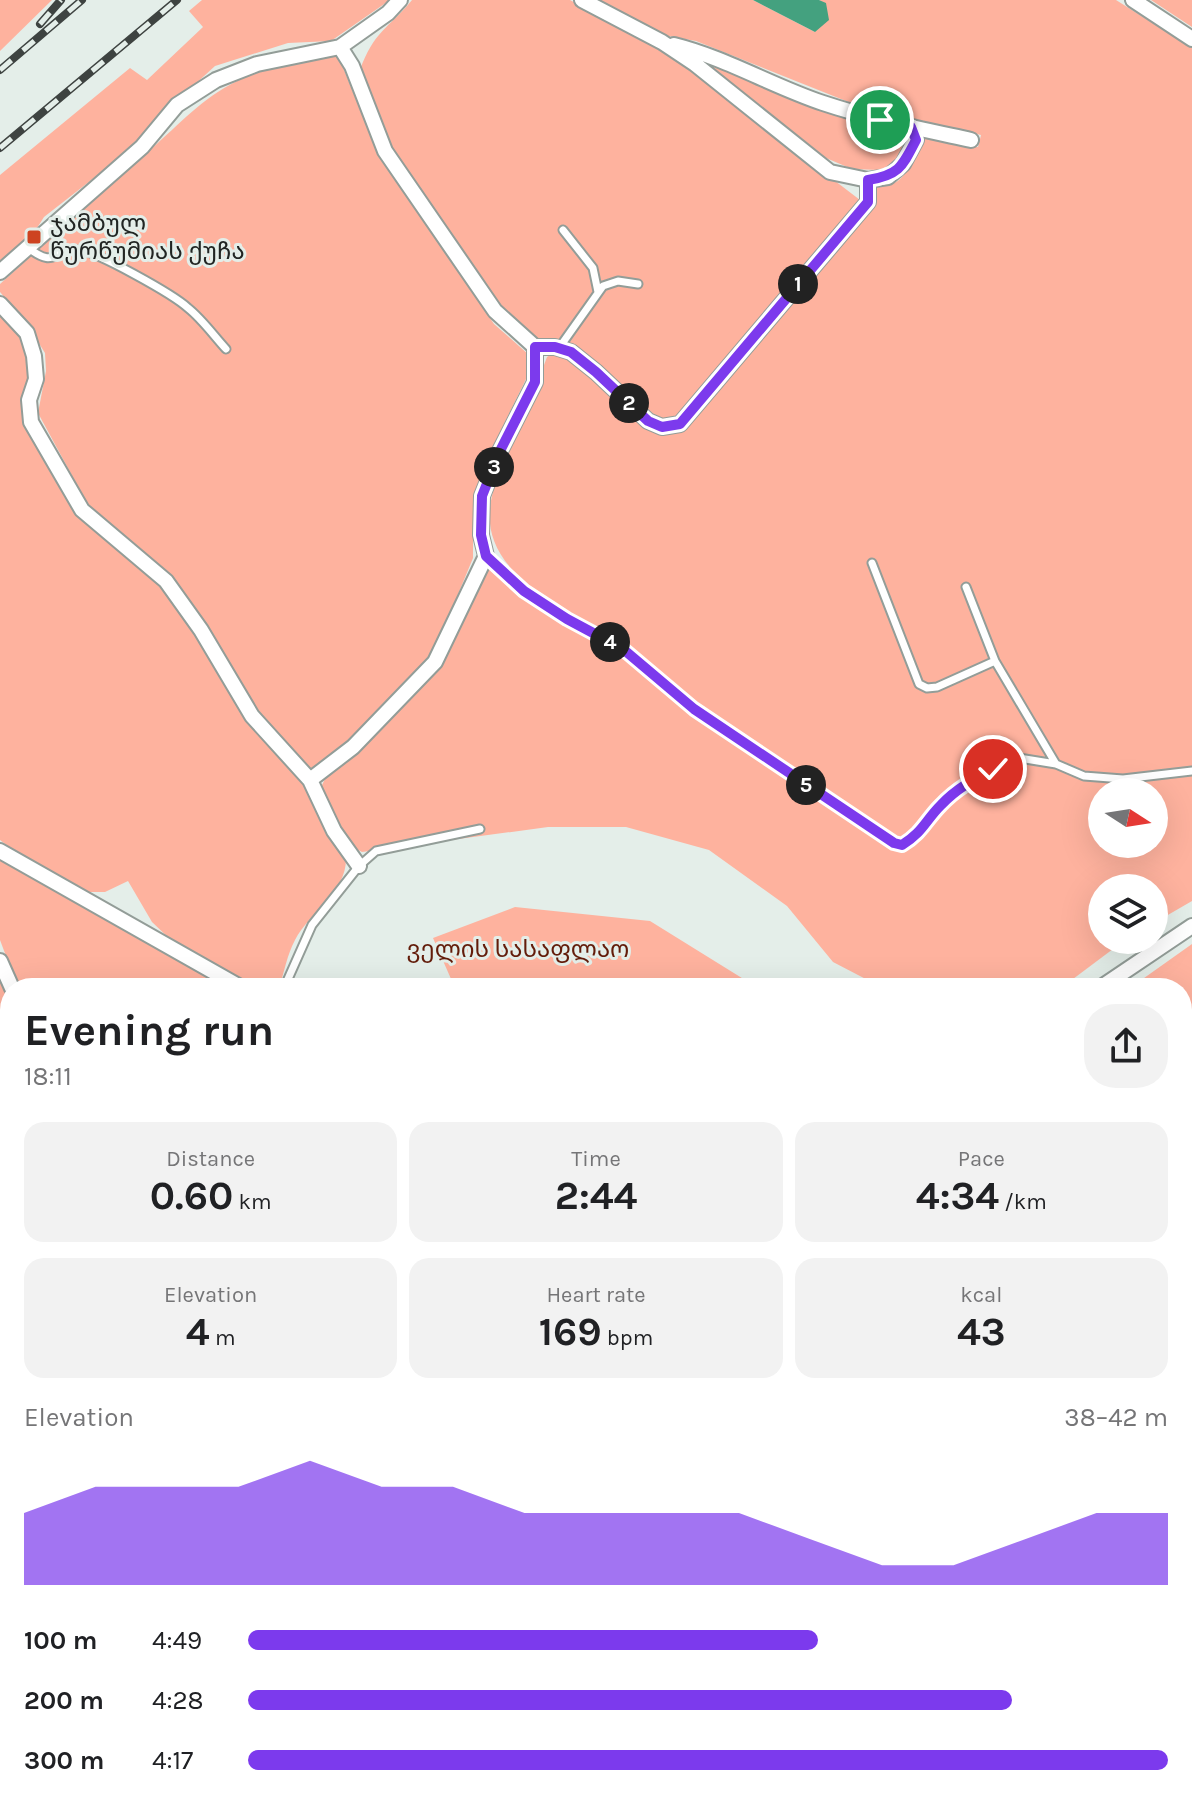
<!DOCTYPE html>
<html lang="en">
<head>
<meta charset="utf-8">
<style>
  :root { --surface:#fff; --page:#f2f2f2; --text:#202124; --muted:#757577; --accent:#7c3aed }
  body { margin:0; font-family:Karla,"Noto Sans Georgian",sans-serif; background:var(--page); color:var(--text); height:100vh; display:flex; flex-direction:column; font-size:30px; white-space:nowrap }
  * { box-sizing:border-box; margin:0 }
  p { font-size:26px; color:var(--muted) }
  .icon { flex:none; width:44px; height:44px; fill:none; stroke:currentColor; stroke-width:2; stroke-linecap:round; stroke-linejoin:round }
  .map { position:relative; flex:1; overflow:hidden }
  .panel { position:absolute; left:0px; top:978px; width:1192px; height:830px; display:flex; flex-direction:column; background:var(--surface); border-radius:32px 32px 0 0; box-shadow:0 8px 32px #0002 }
  .panel>* { flex:none }
  .needle { width:52px; rotate:102deg }
  .controls { position:absolute; left:1088px; top:778px; display:grid; gap:16px }
  .controls a { display:grid; place-items:center; width:80px; height:80px; border-radius:50%; background:var(--surface); box-shadow:0 8px 32px #0002; font-size:40px }
  .pin { position:absolute; display:grid; place-items:center; width:68px; height:68px; color:#fff; margin:-34px; border:4px solid #fff; border-radius:50%; box-shadow:0 2px 8px #0007 }
  .km { position:absolute; width:40px; height:40px; margin:-20px; border-radius:50%; background:#222; color:#fff; font-size:22px; line-height:40px; text-align:center }
  .round { display:grid; place-items:center; flex:none; width:84px; height:84px; border-radius:32px; background:var(--page) }
  .summary { display:flex; align-items:center; justify-content:space-between; height:136px; padding:0 24px }
  h1 { font-size:44px; font-weight:700; line-height:60px }
  .metrics { display:grid; grid-template-columns:repeat(3,1fr); gap:12px; height:136px; padding:8px 24px }
  .metrics div { display:grid; align-content:center; border-radius:20px; background:var(--page); text-align:center }
  .metrics b { font-size:40px; font-weight:700 }
  .metrics small { font-size:22px; font-weight:400 }
  .metrics p { font-size:22px }
  .chart { height:224px; padding:16px 24px }
  .chart p { display:flex; justify-content:space-between }
  .chart svg { width:100%; height:144px; margin-top:8px; fill:var(--accent); opacity:.7 }
  ul { padding:0 24px; list-style:none; font-size:26px }
  li { display:grid; grid-template-columns:128px 96px 1fr; align-items:center; height:60px }
  li i { height:20px; border-radius:10px; background:var(--accent) }
  .map>svg:first-child { display:block }
</style>
</head>
<body>
<div class="map">
<svg width="1192" height="1807" viewBox="0 0 1192 1807">
  <rect width="100%" height="100%" fill="#e4eee9"/>
  <path fill="#feb29e" fill-rule="evenodd" d="M0 0H52L0 51Z
    M202 0H390L331 41 288 43 215 66 180 98 140 142 44 217 30 239 0 263V175L130 68 147 80 203 27 189 11Z
    M412 0H570L672 56 860 200 680 415 667 419 657 417 575 346 532 339 497 305 393 150 360 70C374 31 388 29 412 0Z
    M598 0H753L815 32 826 4 819 0H1116L1192 48V901L1154 923V888H1102V940H1125L1061 988H883L833 962 787 906 709 850 626 827H548L362 852C337 839 331 811 321 787L326 777 386 722 432 674 483 568 490 565C530 602 575 628 623 653L628 646C606 632 580 623 558 608 456 539 487 497 530 404 537 389 541 372 547 357L553 353 575 362 597 378 641 422 672 428 874 188C881 186 893 185 899 180 908 173 923 145 922 134L978 147 981 135 861 107 696 41 668 36ZM1102 792H1154V844H1102Z
    M1151 0H1192V27Z
    M338 55 378 154 494 324 528 354V375L491 451 473 507V558L433 655 353 737 309 771 261 714 164 570 89 507 38 413 46 371 45 353 25 321 0 292V284C50 239 101 194 151 149 181 123 201 99 237 81 268 66 306 62 338 55Z
    M698 60 822 109 901 134 902 151 893 164 879 170 852 169 826 158Z
    M0 311 26 344 32 370 25 396 76 512 154 577 304 783 346 857C347 893 310 911 295 940 287 955 284 973 279 988H255L173 942 152 922 128 881 105 892H88L17 853 0 840Z
    M0 860 231 988H18L0 940Z
    M515 907 650 921 758 988H455L433 938Z
    M1192 944V1379L1182 1371V988H1130Z
    M0 970 10 995V1329L0 1332Z
    M1192 1427V1509C1183 1482 1173 1451 1192 1427Z
    M0 1433 10 1436V1798H139L132 1807H0Z
    M1182 1560 1192 1591V1807H986L981 1798H1182Z
    M312 1798H480L466 1807H319Z"/>
  <path fill="#44a17f" d="M753 0H819L826 3 829 20 815 32Z
    M7 1328 10 1329V1436L0 1433V1332Z"/>
  <g fill="none" stroke-linecap="round" stroke-linejoin="round">
    <defs>
      <path id="service" d="M563 230 593 268 598 292
        M27 247C57 270 51 249 78 250 95 250 174 295 188 308 202 319 214 336 226 349
        M559 348 603 286 618 281 638 284
        M486 556 524 591 567 619 623 649 694 709 894 843 902 845 919 834 940 805 964 784 1019 758 1056 764 1084 776 1123 779 1192 771
        M872 563 919 684 927 688 937 687 995 661
        M966 587 995 661 1056 764
        M284 988 312 925 359 866 376 851 480 829
        M631 988 633 986 636 988
        M1182 1076 1192 1067
        M9 1077 10 1076
        M1182 1281 1192 1273
        M0 1312 10 1304
        M0 1450 10 1454
        M1 1677 10 1654"/>
      <path id="minor" d="M582 0 662 42 695 64 830 172 868 180 888 177 903 164 916 140 911 127
        M1133 0 1192 39
        M674 45C726 58 772 86 823 103 871 119 921 129 971 140
        M0 272 142 147 177 105 216 80 257 64 340 47 388 13 400 0
        M0 304 27 333 34 356 36 379 29 400 31 422 82 510 166 581 201 630 252 716 310 780 334 831 359 866
        M535 347H555L571 352 596 372 648 421 662 427 680 424 868 202V180
        M310 780 353 747 435 662 486 556 481 535 482 496 500 451 535 382V347L495 311 385 151 352 66 340 47
        M0 851 242 988
        M0 961 12 988
        M1100 988 1192 926"/>
    </defs>
    <use href="#service" stroke="#939d98" stroke-width="11"/>
    <use href="#minor" stroke="#939d98" stroke-width="18"/>
    <use href="#service" stroke="#fff" stroke-width="7"/>
    <use href="#minor" stroke="#fff" stroke-width="14"/>
    <defs>
      <path id="rail" d="M40 24 61 0
        M0 70 82 0
        M0 148 177 0"/>
    </defs>
    <use href="#rail" stroke="#3e4341" stroke-width="8"/>
    <use href="#rail" stroke="#e4eee9" stroke-width="5" stroke-dasharray="15" stroke-linecap="butt"/>
  </g>
  <g fill="none" stroke-linecap="round" stroke-linejoin="round">
    <defs>
      <path id="route" d="M880 120 911 127 916 140C902 167 899 175 868 180V202L680 424 662 427 648 421 596 372 571 352 555 347H535V382L500 451 482 496 481 535 486 556 524 591 567 619 623 649 694 709 894 843 902 845C923 832 925 821 941 805 956 789 974 779 993 769"/>
    </defs>
    <use href="#route" stroke="#fff" stroke-width="16"/>
    <use href="#route" stroke="#7c3aed" stroke-width="10"/>
  </g>
  <rect fill="#cd4321" stroke="#e4eee9" stroke-width="3" x="26" y="229" width="16" height="16" rx="4"/>
  <g text-anchor="middle" dominant-baseline="central" stroke-width="6" stroke-linejoin="round" paint-order="stroke">
    <g font-size="24" fill="#212523" stroke="#e4eee9" text-anchor="start">
      <text x="50" y="223">ჯამბულ<tspan x="50" dy="28">წურწუმიას ქუჩა</tspan></text>
    </g>
    <g font-size="24" fill="#631c0a" stroke="#e4eee9">
      <text x="518" y="949">ველის სასაფლაო</text>
    </g>
  </g>
</svg>
<div class="controls">
<a><svg class="needle" viewBox="-14 -14 28 28"><path d="M0-13l5 13h-10z" fill="#e53935"/><path d="M0 13l5-13h-10z" fill="#757577"/></svg></a>
<a><svg class="icon" aria-label="layers" viewBox="0 0 24 24"><path d="M12 4l9 5-9 5-9-5zM3 14l9 5 9-5"/></svg></a>
</div>
<div class="pin" style="left:880px;top:120px;background:#1e9e55"><svg class="icon" aria-label="arrive" viewBox="0 0 24 24"><path d="M6 21V4h12l-3 4 3 4H6"/></svg></div>
<div class="pin" style="left:993px;top:769px;background:#d93025"><svg class="icon" aria-label="check" viewBox="0 0 24 24"><path d="M5 12l5 5 9-10"/></svg></div>
<b class="km" style="left:798px;top:284px">1</b>
<b class="km" style="left:629px;top:403px">2</b>
<b class="km" style="left:494px;top:467px">3</b>
<b class="km" style="left:610px;top:642px">4</b>
<b class="km" style="left:806px;top:785px">5</b>
<section class="panel">
<div class="summary"><div><h1>Evening run</h1><p>18:11</p></div><a class="round"><svg class="icon" aria-label="share" viewBox="0 0 24 24"><path d="M12 15V3M7 8l5-5 5 5M5 13v7h14v-7"/></svg></a></div>
<div class="metrics">
<div><p>Distance</p><b>0.60<small> km</small></b></div>
<div><p>Time</p><b>2:44</b></div>
<div><p>Pace</p><b>4:34<small> /km</small></b></div>
</div>
<div class="metrics">
<div><p>Elevation</p><b>4<small> m</small></b></div>
<div><p>Heart rate</p><b>169<small> bpm</small></b></div>
<div><p>kcal</p><b>43</b></div>
</div>
<div class="chart"><p><span>Elevation</span>38–42 m</p>
<svg viewBox="0 0 160 44" preserveAspectRatio="none"><path d="M0 44V22L10 14L20 14L30 14L40 6L50 14L60 14L70 22L80 22L90 22L100 22L110 30L120 38L130 38L140 30L150 22L160 22V44z"/></svg>
</div>
<ul>
<li><b>100 m</b>4:49<i style="width:62%"></i></li>
<li><b>200 m</b>4:28<i style="width:83%"></i></li>
<li><b>300 m</b>4:17<i style="width:100%"></i></li>
</ul>
</section>
</div>
</body>
</html>
